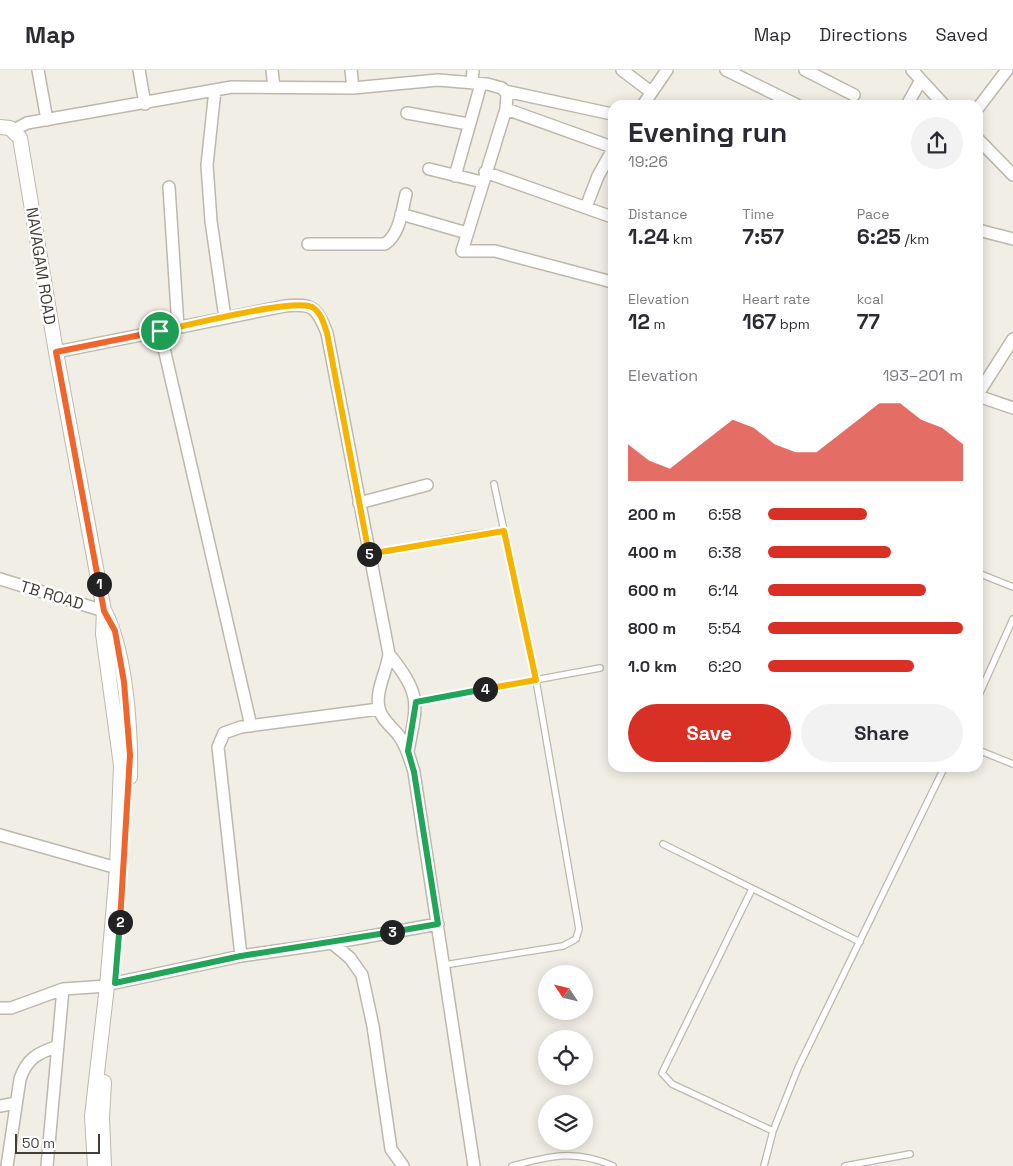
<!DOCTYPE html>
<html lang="en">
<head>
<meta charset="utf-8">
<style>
  :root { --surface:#fff; --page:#f2f2f3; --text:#2b2b33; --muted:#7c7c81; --line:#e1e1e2; --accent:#d93025 }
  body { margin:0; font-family:"Space Grotesk",sans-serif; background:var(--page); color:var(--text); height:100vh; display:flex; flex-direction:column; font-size:19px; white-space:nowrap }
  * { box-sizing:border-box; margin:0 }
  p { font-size:16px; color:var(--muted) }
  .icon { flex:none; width:28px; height:28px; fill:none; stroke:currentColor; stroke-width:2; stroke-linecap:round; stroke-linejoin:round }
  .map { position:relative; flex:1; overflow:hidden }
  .details { position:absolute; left:608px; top:30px; width:375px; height:672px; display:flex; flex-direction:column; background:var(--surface); border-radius:15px; box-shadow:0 2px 12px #0003 }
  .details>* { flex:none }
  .needle { width:32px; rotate:305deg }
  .tools { position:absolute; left:538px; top:895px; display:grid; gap:10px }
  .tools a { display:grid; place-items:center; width:55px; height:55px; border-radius:50%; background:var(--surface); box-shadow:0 2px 12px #0003; font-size:25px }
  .scale { position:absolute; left:15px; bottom:12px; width:85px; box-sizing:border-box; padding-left:5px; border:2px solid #433e36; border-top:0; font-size:14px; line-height:18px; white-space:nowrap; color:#433e36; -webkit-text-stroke:4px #fff; paint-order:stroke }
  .pin { position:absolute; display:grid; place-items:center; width:42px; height:42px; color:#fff; margin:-21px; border:2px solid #fff; border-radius:50%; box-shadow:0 1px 5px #0007 }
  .km { position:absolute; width:25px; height:25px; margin:-12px; border-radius:50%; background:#222; color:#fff; font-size:14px; line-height:25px; text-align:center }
  .round { display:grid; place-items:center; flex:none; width:52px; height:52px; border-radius:26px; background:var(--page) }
  .head { display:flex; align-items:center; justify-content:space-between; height:85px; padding:0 20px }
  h1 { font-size:28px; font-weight:700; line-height:38px }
  .metrics { display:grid; grid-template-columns:repeat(3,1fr); gap:8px; height:85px; padding:5px 20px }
  .metrics div { display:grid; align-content:center }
  .metrics b { font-size:21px; font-weight:700 }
  .metrics small { font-size:14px; font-weight:400 }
  .metrics p { font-size:14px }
  .chart { height:140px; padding:10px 20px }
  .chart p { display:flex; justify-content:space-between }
  .chart svg { width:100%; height:90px; margin-top:5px; fill:var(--accent); opacity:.7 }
  .button { display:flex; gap:10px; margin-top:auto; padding:10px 20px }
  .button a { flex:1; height:58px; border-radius:30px; background:var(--accent); color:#fff; font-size:20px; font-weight:700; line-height:58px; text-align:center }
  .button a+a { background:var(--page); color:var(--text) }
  ul { padding:0 20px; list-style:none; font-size:16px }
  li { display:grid; grid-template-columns:80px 60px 1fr; align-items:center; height:38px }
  li i { height:12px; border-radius:6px; background:var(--accent) }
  header { display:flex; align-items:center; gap:30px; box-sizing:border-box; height:70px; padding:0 25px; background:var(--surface); border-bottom:1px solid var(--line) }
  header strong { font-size:24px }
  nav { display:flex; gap:28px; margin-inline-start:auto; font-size:18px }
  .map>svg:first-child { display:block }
</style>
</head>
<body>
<header>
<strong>Map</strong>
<nav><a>Map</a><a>Directions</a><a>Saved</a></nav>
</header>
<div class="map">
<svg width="1013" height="1096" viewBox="0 0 1013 1096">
  <rect width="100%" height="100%" fill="#f1eee6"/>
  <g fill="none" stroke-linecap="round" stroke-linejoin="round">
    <defs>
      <path id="service" d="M369 485 469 465 504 461
        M978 503 1013 517
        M978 627 1013 549
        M416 632 600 598
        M978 680 1013 694
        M663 774 860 872
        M752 819 662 1003 672 1014 773 1061
        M444 895 563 876 576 869 579 859 536 610 494 414
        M512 1096C549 1086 576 1079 613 1096
        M764 1096 773 1061 798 998 944 698
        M845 1096 910 1084"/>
      <path id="minor" d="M38 0 47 50
        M139 0 145 34
        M272 0 274 17
        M351 0 353 18
        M622 0 651 22
        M726 0 797 35
        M805 0 854 25
        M912 0 944 35
        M472 13 473 0
        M215 20 207 95 211 151 225 248
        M505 21 612 44
        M643 35 667 0
        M907 35 921 10
        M978 38 1007 0
        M506 39 612 77
        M407 43 468 54
        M14 60 27 53 232 17 353 18 438 10 487 14 502 18 507 24 506 39 462 181H495L612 212
        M978 69 1013 105
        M429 99 482 112
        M485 102 612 147
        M455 106 481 14
        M169 117 178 257
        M586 137 598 106 612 81
        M401 144 467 163
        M978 160 1013 169
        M308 174H385C400 164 402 140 406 124
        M160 261 251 656
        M56 282 285 236C313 233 317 238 327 263L389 584C387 601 375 621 379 638 381 650 393 657 399 666 407 677 410 689 414 702L474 1096
        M978 324 1013 269
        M978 326 1013 338
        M359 433 427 415
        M0 509 104 541
        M389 584C421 625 418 631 408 681
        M0 765 117 798
        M332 873 350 888 362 905 373 956 391 1079 403 1096
        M241 886 218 677 224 663 241 657 379 639
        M115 913 241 886 332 873 438 854
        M0 938H11L63 919 107 916
        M0 1036 16 1033
        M7 1096 20 1009C27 988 38 983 58 976
        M47 1096 63 919"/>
      <path id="tertiary" d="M0 57 10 58 20 68 56 282 104 541 103 564 121 695 117 798 107 916 92 1046 95 1096
        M105 542C126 584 131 659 130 707
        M104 1012 102 1048 104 1096"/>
    </defs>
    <use href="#service" stroke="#beb8ac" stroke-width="8"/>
    <use href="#minor" stroke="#beb8ac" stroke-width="14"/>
    <use href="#tertiary" stroke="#beb8ac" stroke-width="16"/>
    <use href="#service" stroke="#fff" stroke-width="5.5"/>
    <use href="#minor" stroke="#fff" stroke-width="11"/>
    <use href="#tertiary" stroke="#fff" stroke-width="14"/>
  </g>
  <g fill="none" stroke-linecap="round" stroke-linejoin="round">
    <defs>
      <path id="split-1" d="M99 514 56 282 160 261"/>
      <path id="split-2" d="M99 514 104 541 115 561 124 612 130 685 120 852"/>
      <path id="split-3" d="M120 852 115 913 241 886 392 862"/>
      <path id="split-4" d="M392 862 438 854 414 702 408 681 416 632 485 619"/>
      <path id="split-5" d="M369 484 504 461 536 610 485 619"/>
      <path id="split-6" d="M160 261C185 256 294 228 312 237 321 242 324 254 327 263L369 484"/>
    </defs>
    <use href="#split-1" stroke="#fff" stroke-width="10"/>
    <use href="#split-2" stroke="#fff" stroke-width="10"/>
    <use href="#split-3" stroke="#fff" stroke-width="10"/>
    <use href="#split-4" stroke="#fff" stroke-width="10"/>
    <use href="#split-5" stroke="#fff" stroke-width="10"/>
    <use href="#split-6" stroke="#fff" stroke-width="10"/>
    <use href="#split-1" stroke="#f0652b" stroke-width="6"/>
    <use href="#split-2" stroke="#f0652b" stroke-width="6"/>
    <use href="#split-3" stroke="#22a559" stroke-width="6"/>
    <use href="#split-4" stroke="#22a559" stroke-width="6"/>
    <use href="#split-5" stroke="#f5b400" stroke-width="6"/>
    <use href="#split-6" stroke="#f5b400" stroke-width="6"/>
  </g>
  <g text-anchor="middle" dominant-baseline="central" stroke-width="5" stroke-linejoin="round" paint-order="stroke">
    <g font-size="16" fill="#433e36" stroke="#fff">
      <text transform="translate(41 196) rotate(81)">NAVAGAM ROAD</text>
      <text transform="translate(52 525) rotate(17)">TB ROAD</text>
    </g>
  </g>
</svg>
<div class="tools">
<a><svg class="needle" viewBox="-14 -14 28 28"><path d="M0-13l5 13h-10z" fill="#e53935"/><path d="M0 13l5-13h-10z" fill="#7c7c81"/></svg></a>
<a><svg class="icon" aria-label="locate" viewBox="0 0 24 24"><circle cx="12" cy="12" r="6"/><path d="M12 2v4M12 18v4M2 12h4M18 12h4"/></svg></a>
<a><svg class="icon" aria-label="layers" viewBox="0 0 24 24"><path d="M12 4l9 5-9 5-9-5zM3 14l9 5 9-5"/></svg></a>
</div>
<div class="scale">50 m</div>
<div class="pin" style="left:160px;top:261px;background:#1e9e55"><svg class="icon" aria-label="arrive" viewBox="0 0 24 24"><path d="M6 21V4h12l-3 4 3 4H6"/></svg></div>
<b class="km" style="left:99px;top:514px">1</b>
<b class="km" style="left:120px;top:852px">2</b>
<b class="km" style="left:392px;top:862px">3</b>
<b class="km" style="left:485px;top:619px">4</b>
<b class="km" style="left:369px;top:484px">5</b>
<section class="details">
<div class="head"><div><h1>Evening run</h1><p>19:26</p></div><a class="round"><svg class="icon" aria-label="share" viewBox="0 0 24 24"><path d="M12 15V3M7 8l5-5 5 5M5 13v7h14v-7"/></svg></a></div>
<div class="metrics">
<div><p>Distance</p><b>1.24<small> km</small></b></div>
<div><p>Time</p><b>7:57</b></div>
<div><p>Pace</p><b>6:25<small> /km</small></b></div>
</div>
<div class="metrics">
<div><p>Elevation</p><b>12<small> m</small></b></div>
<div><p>Heart rate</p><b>167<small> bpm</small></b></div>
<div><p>kcal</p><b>77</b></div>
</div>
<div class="chart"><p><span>Elevation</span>193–201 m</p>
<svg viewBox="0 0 160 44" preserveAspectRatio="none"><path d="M0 44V26L10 34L20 38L30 30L40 22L50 14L60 18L70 26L80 30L90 30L100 22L110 14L120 6L130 6L140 14L150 18L160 26V44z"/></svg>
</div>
<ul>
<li><b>200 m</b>6:58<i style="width:51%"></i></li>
<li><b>400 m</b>6:38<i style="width:63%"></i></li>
<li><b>600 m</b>6:14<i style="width:81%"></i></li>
<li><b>800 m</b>5:54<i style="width:100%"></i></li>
<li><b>1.0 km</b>6:20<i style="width:75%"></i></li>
</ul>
<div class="button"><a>Save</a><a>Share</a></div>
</section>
</div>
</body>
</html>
